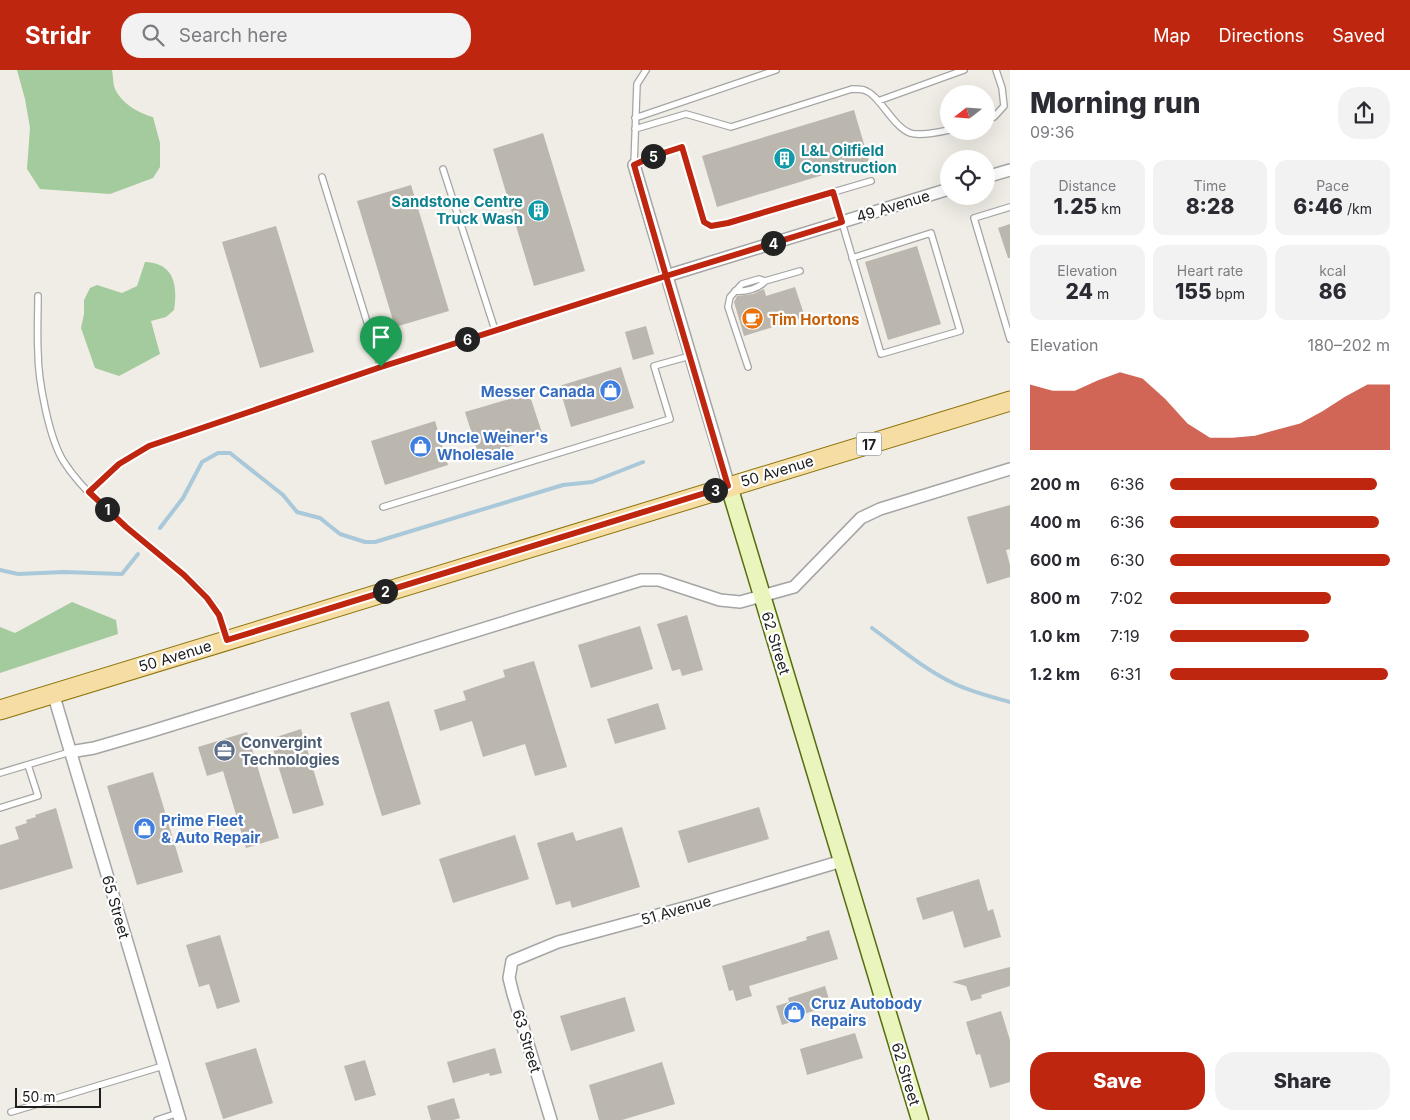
<!DOCTYPE html>
<html lang="en">
<head>
<meta charset="utf-8">
<style>
  :root { --surface:#fff; --page:#f2f2f3; --text:#2b2b33; --muted:#7c7c81; --accent:#be260f }
  body { margin:0; font-family:Inter,sans-serif; background:var(--page); color:var(--text); height:100vh; display:flex; flex-direction:column; font-size:19px; white-space:nowrap }
  * { box-sizing:border-box; margin:0 }
  p { font-size:16px; color:var(--muted) }
  .icon { flex:none; width:28px; height:28px; fill:none; stroke:currentColor; stroke-width:2; stroke-linecap:round; stroke-linejoin:round }
  .map { position:relative; flex:1; overflow:hidden }
  .drawer { display:flex; flex-direction:column; background:var(--surface); width:400px }
  .drawer>* { flex:none }
  .needle { width:32px; rotate:253deg }
  .fabs { position:absolute; left:940px; top:15px; display:grid; gap:10px }
  .fabs a { display:grid; place-items:center; width:55px; height:55px; border-radius:50%; background:var(--surface); box-shadow:0 5px 20px #0002; font-size:25px }
  .scale { position:absolute; left:15px; bottom:12px; width:86px; box-sizing:border-box; padding-left:5px; border:2px solid #1e1e1e; border-top:0; font-size:14px; line-height:18px; white-space:nowrap; color:#1e1e1e; -webkit-text-stroke:4px #fff; paint-order:stroke }
  .pin { position:absolute; display:grid; place-items:center; width:42px; height:42px; color:#fff; margin:-51px -21px; border-radius:50% 50% 50% 0; rotate:-45deg; box-shadow:0 0 5px #0007 }
  .pin .icon { rotate:45deg }
  .km { position:absolute; width:25px; height:25px; margin:-12px; border-radius:50%; background:#222; color:#fff; font-size:14px; line-height:25px; text-align:center }
  .round { display:grid; place-items:center; flex:none; width:52px; height:52px; border-radius:20px; background:var(--page) }
  .headline { display:flex; align-items:center; justify-content:space-between; height:85px; padding:0 20px }
  h1 { font-size:28px; font-weight:800; line-height:38px }
  .metrics { display:grid; grid-template-columns:repeat(3,1fr); gap:8px; height:85px; padding:5px 20px }
  .metrics div { display:grid; align-content:center; border-radius:12px; background:var(--page); text-align:center }
  .metrics b { font-size:21px; font-weight:800 }
  .metrics small { font-size:14px; font-weight:400 }
  .metrics p { font-size:14px }
  .chart { height:140px; padding:10px 20px }
  .chart p { display:flex; justify-content:space-between }
  .chart svg { width:100%; height:90px; margin-top:5px; fill:var(--accent); opacity:.7 }
  .action { display:flex; gap:10px; margin-top:auto; padding:10px 20px }
  .action a { flex:1; height:58px; border-radius:20px; background:var(--accent); color:#fff; font-size:20px; font-weight:800; line-height:58px; text-align:center }
  .action a+a { background:var(--page); color:var(--text) }
  ul { padding:0 20px; list-style:none; font-size:16px }
  li { display:grid; grid-template-columns:80px 60px 1fr; align-items:center; height:38px }
  li i { height:12px; border-radius:6px; background:var(--accent) }
  header { display:flex; align-items:center; gap:30px; box-sizing:border-box; height:70px; padding:0 25px; background:var(--accent); color:#fff }
  header strong { font-size:24px }
  nav { display:flex; gap:28px; margin-inline-start:auto; font-size:18px }
  .search { width:350px; height:45px; background:var(--page); display:flex; align-items:center; gap:12px; box-sizing:border-box; padding:0 18px; border-radius:20px; color:var(--muted); font-size:19px }
  main { display:flex; flex:1; min-height:0 }
  .map>svg:first-child { display:block }
</style>
</head>
<body>
<header>
<strong>Stridr</strong>
<div class="search"><svg class="icon" aria-label="search" viewBox="0 0 24 24"><circle cx="10" cy="10" r="6"/><path d="M15 15l6 6"/></svg>Search here</div>
<nav><a>Map</a><a>Directions</a><a>Saved</a></nav>
</header>
<main>
<div class="map">
<svg width="1010" height="1050" viewBox="0 0 1010 1050">
  <rect width="100%" height="100%" fill="#efede5"/>
  <path fill="#a4cb9d" d="M17 0H112C113 5 113 11 114 16 119 32 138 43 153 47L160 73V97L153 108 110 124 40 119 27 99 30 58 25 29Z
    M145 192C174 193 178 215 174 240L166 247 151 251 160 284 119 306 95 298 81 258 84 244V230L90 218 97 215 122 223 137 216Z
    M72 532 116 550 118 564 0 603V557L15 563Z"/>
  <g fill="none" stroke-linecap="round" stroke-linejoin="round">
    <path stroke="#a9c8d9" stroke-width="4" d="M160 458 183 428 202 392 218 383H230L283 425 297 442 320 448 340 464 365 472H375L563 415 592 412 643 392
      M0 500 18 504 64 502 122 504 138 484
      M872 558C898 577 925 600 955 614 972 622 992 627 1010 632"/>
  </g>
  <path fill="#bbb6ae" d="M854 40 869 91 717 137 702 86Z
    M543 63 585 201 534 216 493 79Z
    M411 115 449 241 395 257 357 131Z
    M1010 154V188H1008L998 158Z
    M276 156 314 282 260 298 222 172Z
    M917 176 941 254 888 270 865 192Z
    M795 217 805 247 744 266 734 232 737 226 753 224 764 219 766 226Z
    M646 256 654 284 633 290 625 262Z
    M621 297 634 338 571 357 559 316Z
    M529 323 543 366 479 386 465 342Z
    M435 351 448 395 385 415 371 371Z
    M1010 435V479L1006 480 1010 495V507L987 514 967 447Z
    M687 545 703 600 682 606 680 599 672 601 657 554Z
    M640 556 653 599 591 618 578 575Z
    M534 591 567 697 535 706 525 674 483 687 472 651 440 661 434 640 466 630 463 621 505 607 503 600Z
    M389 631 421 734 382 746 350 643Z
    M658 633 666 659 615 674 607 649Z
    M301 659 324 735 293 744 270 669Z
    M247 662 279 768 246 778 223 701 207 706 198 677Z
    M153 702 183 802 137 815 107 716Z
    M759 737 769 769 688 793 678 761Z
    M56 738 73 798 0 820V775L19 769 15 757 27 753 26 750 36 747 35 745Z
    M622 757 640 817 572 838 570 831 556 835 537 773 573 762 576 771Z
    M515 765 529 809 453 833 439 789Z
    M979 809 988 841 993 839 1001 867 964 878 953 841 923 850 916 828Z
    M829 860 838 889 749 916 752 926 736 931 733 920 729 921 722 896 807 870 806 867Z
    M220 865 240 932 217 939 209 914 199 917 186 875Z
    M1010 897V916L981 925 982 928 971 931 966 916 952 912Z
    M825 916 831 936 793 947 794 951 782 955 776 936 789 932 788 928Z
    M625 927 635 961 571 981 560 946Z
    M1001 941 1010 970V1012L990 1018 980 984 976 985 966 952Z
    M855 963 863 988 807 1005 800 979Z
    M256 978 273 1033 223 1049 205 993Z
    M495 978 502 1003 490 1006 489 1003 453 1013 447 992Z
    M365 990 376 1025 355 1031 344 996Z
    M662 992 675 1034 622 1050H599L589 1015Z
    M454 1028 460 1048 453 1050H431L427 1036Z"/>
  <g fill="none" stroke-linecap="round" stroke-linejoin="round">
    <defs>
      <path id="service" d="M646 0 637 14 634 95 651 87 682 77 704 152 711 156 728 153 871 111
        M878 31 964 0
        M635 48 776 0
        M986 49 994 47 1004 36 1002 18 996 0
        M635 59 686 44 731 57 852 19C855 19 860 19 864 20 880 25 892 56 910 63 918 66 940 62 949 60
        M443 99 495 260
        M322 107 381 297
        M833 122 881 284 960 261 931 163 852 188
        M1010 137 974 148 1010 269
        M735 221C745 222 759 219 765 211
        M38 226C38 245 37 264 38 282 38 310 49 369 64 392 85 425 126 457 156 482 174 498 201 516 214 536 220 546 223 557 226 568
        M748 297 728 237 730 227 742 214 759 209 765 211 800 201
        M89 422C118 394 131 383 170 368L495 260 666 206
        M383 437 670 349 654 296 690 286
        M0 703 70 682
        M0 738 38 726 28 695
        M11 1042 163 996
        M157 1050 178 1043"/>
      <path id="minor" d="M634 95 729 416
        M986 107 1010 100
        M666 206 949 119
        M53 623 180 1050
        M70 682 94 678 149 662 641 510H659L720 530 740 532 794 517 861 448 880 439 1010 399
        M551 1050 513 924 509 908 512 891 558 872 691 836 842 791"/>
      <path id="secondary" d="M729 416 920 1050"/>
      <path id="primary" d="M0 640 1010 331"/>
    </defs>
    <use href="#service" stroke="#a5a5a5" stroke-width="8"/>
    <use href="#minor" stroke="#a5a5a5" stroke-width="14"/>
    <use href="#secondary" stroke="#566e0d" stroke-width="19"/>
    <use href="#primary" stroke="#8e740b" stroke-width="21"/>
    <use href="#service" stroke="#fff" stroke-width="5.5"/>
    <use href="#minor" stroke="#fff" stroke-width="11"/>
    <use href="#secondary" stroke="#eaf5bd" stroke-width="16"/>
    <use href="#primary" stroke="#f5dda4" stroke-width="19"/>
  </g>
  <g fill="none" stroke-linecap="round" stroke-linejoin="round">
    <defs>
      <path id="route" d="M381 297 149 376 119 394 89 422 126 457 184 505 207 528 219 545 227 570 728 416 666 206 842 152 833 122 728 153 711 156 704 152 682 77 651 87 634 95 666 206 381 297"/>
    </defs>
    <use href="#route" stroke="#fff" stroke-width="10"/>
    <use href="#route" stroke="#be260f" stroke-width="6"/>
  </g>
  <defs>
    <symbol id="building-disc" viewBox="-11 -11 22 22"><circle r="9.5" fill="#0f9aa8" stroke="#fff"/><path d="M-4-6H4V6H1V3H-1V6H-4ZM-2.5-4.3h1.7v1.8h-1.7ZM.8-4.3h1.7v1.8H.8ZM-2.5-1h1.7V.8h-1.7ZM.8-1h1.7V.8H.8Z" fill="#fff"/></symbol>
    <symbol id="cafe-disc" viewBox="-11 -11 22 22"><circle r="9.5" fill="#e8710a" stroke="#fff"/><path d="M-5.5-4.5H6V0H3Q3 3.5 0 3.5H-2.5Q-5.5 3.5-5.5 0ZM3-3.2v2h1.7v-2ZM-6 4.5H4V6H-6Z" fill="#fff"/></symbol>
    <symbol id="shop-disc" viewBox="-11 -11 22 22"><circle r="9.5" fill="#3f7fe0" stroke="#fff"/><path d="M-5-2.5h2.3a2.7 3.5 0 0 1 5.4 0H5L5.5 6h-11ZM-1.5-2.5h3a1.5 2.3 0 0 0-3 0Z" fill="#fff"/></symbol>
    <symbol id="office-disc" viewBox="-11 -11 22 22"><circle r="9.5" fill="#5c6f8a" stroke="#fff"/><path d="M-6-3h4V-5.5h4V-3h4V5H-6ZM-1-4.5V-3h2v-1.5ZM-6 0V1H6V0Z" fill="#fff"/></symbol>
  </defs>
  <g fill-rule="evenodd">
    <use href="#building-disc" x="772" y="76" width="25" height="25"/>
    <use href="#building-disc" x="526" y="128" width="25" height="25"/>
    <use href="#cafe-disc" x="740" y="236" width="25" height="25"/>
    <use href="#shop-disc" x="598" y="308" width="25" height="25"/>
    <use href="#shop-disc" x="408" y="364" width="25" height="25"/>
    <use href="#office-disc" x="212" y="668" width="25" height="25"/>
    <use href="#shop-disc" x="132" y="746" width="25" height="25"/>
    <use href="#shop-disc" x="782" y="930" width="25" height="25"/>
  </g>
  <g text-anchor="middle" dominant-baseline="central" stroke-width="4.5" stroke-linejoin="round" paint-order="stroke">
    <rect fill="#fff" stroke="#626262" stroke-width="1" x="856.5" y="362.5" width="25" height="23" rx="4"/>
    <g font-size="14" font-weight="bold" fill="#1e1e1e">
      <text x="869" y="374">17</text>
    </g>
    <g font-size="15" font-weight="bold" fill="#0d838f" stroke="#fff" text-anchor="start">
      <text x="801" y="80">L&amp;L Oilfield<tspan x="801" dy="17">Construction</tspan></text>
      <text x="523" y="131" text-anchor="end">Sandstone Centre<tspan x="523" dy="17">Truck Wash</tspan></text>
    </g>
    <g font-size="15" fill="#1e1e1e" stroke="#fff">
      <text transform="translate(893 136) rotate(-17)">49 Avenue</text>
      <text transform="translate(777 401) rotate(-17)">50 Avenue</text>
      <text transform="translate(776 573) rotate(73)">62 Street</text>
      <text transform="translate(175 586) rotate(-17)">50 Avenue</text>
      <text transform="translate(116 837) rotate(74)">65 Street</text>
      <text transform="translate(676 840) rotate(-16)">51 Avenue</text>
      <text transform="translate(527 971) rotate(73)">63 Street</text>
      <text transform="translate(906 1004) rotate(73)">62 Street</text>
    </g>
    <g font-size="15" font-weight="bold" fill="#c56008" stroke="#fff" text-anchor="start">
      <text x="769" y="249">Tim Hortons</text>
    </g>
    <g font-size="15" font-weight="bold" fill="#366cbe" stroke="#fff" text-anchor="start">
      <text x="595" y="321" text-anchor="end">Messer Canada</text>
      <text x="437" y="367">Uncle Weiner's<tspan x="437" dy="17">Wholesale</tspan></text>
      <text x="161" y="750">Prime Fleet<tspan x="161" dy="17">&amp; Auto Repair</tspan></text>
      <text x="811" y="933">Cruz Autobody<tspan x="811" dy="17">Repairs</tspan></text>
    </g>
    <g font-size="15" font-weight="bold" fill="#4e5e75" stroke="#fff" text-anchor="start">
      <text x="241" y="672">Convergint<tspan x="241" dy="17">Technologies</tspan></text>
    </g>
  </g>
</svg>
<div class="fabs">
<a><svg class="needle" viewBox="-14 -14 28 28"><path d="M0-13l5 13h-10z" fill="#e53935"/><path d="M0 13l5-13h-10z" fill="#7c7c81"/></svg></a>
<a><svg class="icon" aria-label="locate" viewBox="0 0 24 24"><circle cx="12" cy="12" r="6"/><path d="M12 2v4M12 18v4M2 12h4M18 12h4"/></svg></a>
</div>
<div class="scale">50 m</div>
<div class="pin" style="left:381px;top:297px;background:#1e9e55"><svg class="icon" aria-label="arrive" viewBox="0 0 24 24"><path d="M6 21V4h12l-3 4 3 4H6"/></svg></div>
<b class="km" style="left:107px;top:439px">1</b>
<b class="km" style="left:385px;top:521px">2</b>
<b class="km" style="left:715px;top:420px">3</b>
<b class="km" style="left:773px;top:173px">4</b>
<b class="km" style="left:653px;top:86px">5</b>
<b class="km" style="left:467px;top:269px">6</b>
</div>
<section class="drawer">
<div class="headline"><div><h1>Morning run</h1><p>09:36</p></div><a class="round"><svg class="icon" aria-label="share" viewBox="0 0 24 24"><path d="M12 15V3M7 8l5-5 5 5M5 13v7h14v-7"/></svg></a></div>
<div class="metrics">
<div><p>Distance</p><b>1.25<small> km</small></b></div>
<div><p>Time</p><b>8:28</b></div>
<div><p>Pace</p><b>6:46<small> /km</small></b></div>
</div>
<div class="metrics">
<div><p>Elevation</p><b>24<small> m</small></b></div>
<div><p>Heart rate</p><b>155<small> bpm</small></b></div>
<div><p>kcal</p><b>86</b></div>
</div>
<div class="chart"><p><span>Elevation</span>180–202 m</p>
<svg viewBox="0 0 160 44" preserveAspectRatio="none"><path d="M0 44V12L10 15L20 15L30 10L40 6L50 9L60 19L70 31L80 38L90 38L100 37L110 34L120 31L130 25L140 18L150 12L160 12V44z"/></svg>
</div>
<ul>
<li><b>200 m</b>6:36<i style="width:94%"></i></li>
<li><b>400 m</b>6:36<i style="width:95%"></i></li>
<li><b>600 m</b>6:30<i style="width:100%"></i></li>
<li><b>800 m</b>7:02<i style="width:73%"></i></li>
<li><b>1.0 km</b>7:19<i style="width:63%"></i></li>
<li><b>1.2 km</b>6:31<i style="width:99%"></i></li>
</ul>
<div class="action"><a>Save</a><a>Share</a></div>
</section>
</main>
</body>
</html>
